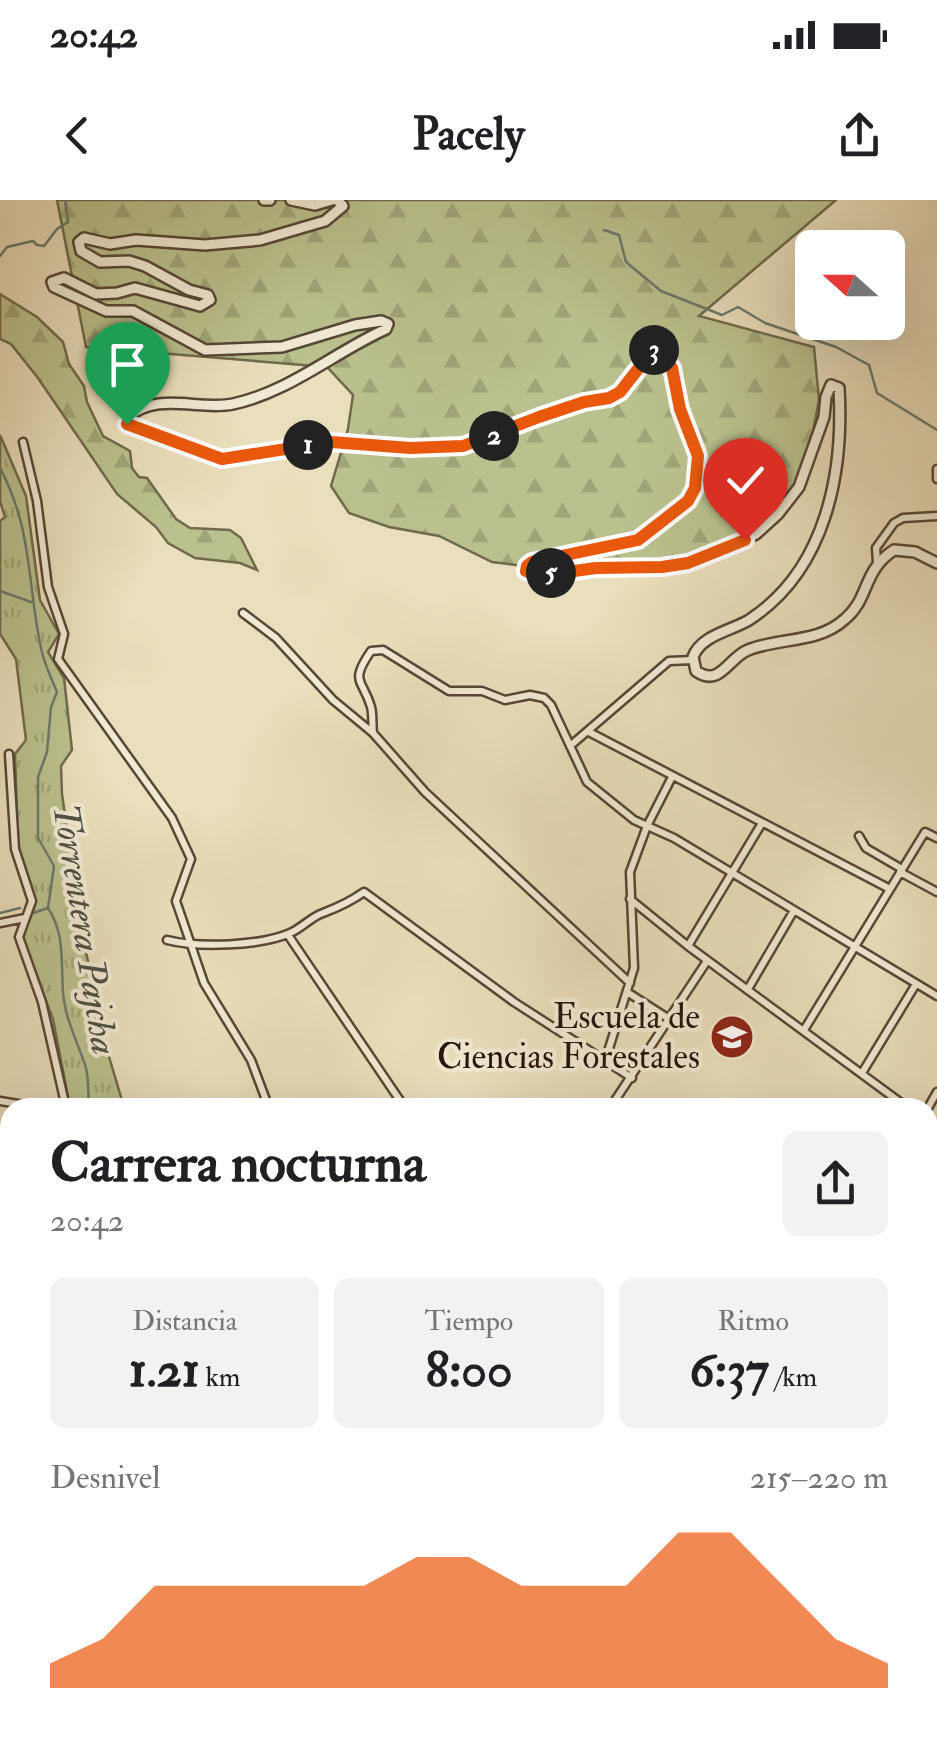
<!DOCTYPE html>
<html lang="es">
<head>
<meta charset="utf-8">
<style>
  :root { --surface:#fff; --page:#f2f2f2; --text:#202124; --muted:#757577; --accent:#ea580c }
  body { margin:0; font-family:"IM FELL Double Pica",serif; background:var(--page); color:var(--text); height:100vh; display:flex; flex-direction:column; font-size:38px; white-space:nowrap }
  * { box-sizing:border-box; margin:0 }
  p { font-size:32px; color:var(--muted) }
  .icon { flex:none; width:55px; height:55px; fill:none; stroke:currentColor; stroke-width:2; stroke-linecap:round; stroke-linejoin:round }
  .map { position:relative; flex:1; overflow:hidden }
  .sheet { position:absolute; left:0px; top:898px; width:938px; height:642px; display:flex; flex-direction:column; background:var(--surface); border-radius:30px 30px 0 0; box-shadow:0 10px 40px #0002 }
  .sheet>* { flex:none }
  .needle { width:65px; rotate:291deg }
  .controls { position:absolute; left:795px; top:30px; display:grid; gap:20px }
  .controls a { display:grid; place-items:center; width:110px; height:110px; border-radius:15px; background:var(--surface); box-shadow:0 10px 40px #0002; font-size:50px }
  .pin { position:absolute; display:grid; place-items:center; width:85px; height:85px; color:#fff; margin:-102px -42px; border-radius:50% 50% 50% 0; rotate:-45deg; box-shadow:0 0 10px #0007 }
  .pin .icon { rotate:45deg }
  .km { position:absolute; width:50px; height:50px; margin:-25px; border-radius:50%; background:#222; color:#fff; font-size:28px; line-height:50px; text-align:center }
  .round { display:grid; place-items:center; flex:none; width:105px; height:105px; border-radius:15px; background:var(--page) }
  .summary { display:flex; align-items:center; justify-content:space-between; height:170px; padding:0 50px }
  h1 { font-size:55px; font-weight:700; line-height:75px }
  .figures { display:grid; grid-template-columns:repeat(3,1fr); gap:15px; height:170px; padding:10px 50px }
  .figures div { display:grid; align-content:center; border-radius:15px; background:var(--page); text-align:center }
  .figures b { font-size:50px; font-weight:700 }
  .figures small { font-size:28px; font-weight:400 }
  .figures p { font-size:28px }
  .chart { height:280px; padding:20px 50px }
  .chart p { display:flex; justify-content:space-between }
  .chart svg { width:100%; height:180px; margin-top:10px; fill:var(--accent); opacity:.7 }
  .status { display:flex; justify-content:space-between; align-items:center; height:70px; padding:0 50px; background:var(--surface); direction:ltr }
  .status svg { height:28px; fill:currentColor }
  header { display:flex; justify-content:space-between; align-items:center; height:130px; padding:0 50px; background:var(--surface); font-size:45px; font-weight:700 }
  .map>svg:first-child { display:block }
</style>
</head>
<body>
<div class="status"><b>20:42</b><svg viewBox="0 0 49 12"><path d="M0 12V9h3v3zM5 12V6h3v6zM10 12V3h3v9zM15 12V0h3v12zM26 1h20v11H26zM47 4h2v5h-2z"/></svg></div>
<header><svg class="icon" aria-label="back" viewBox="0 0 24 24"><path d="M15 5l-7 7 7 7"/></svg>Pacely<svg class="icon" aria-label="share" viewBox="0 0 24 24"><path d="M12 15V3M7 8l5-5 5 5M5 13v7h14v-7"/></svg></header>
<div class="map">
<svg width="937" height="1539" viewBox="0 0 937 1539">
  <defs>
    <pattern id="grass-tufts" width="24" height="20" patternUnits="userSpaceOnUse" patternTransform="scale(2.5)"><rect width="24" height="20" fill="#bac18e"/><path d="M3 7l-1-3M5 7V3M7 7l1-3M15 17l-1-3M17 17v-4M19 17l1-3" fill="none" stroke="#a0a579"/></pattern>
    <pattern id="forest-firs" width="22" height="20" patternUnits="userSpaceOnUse" patternTransform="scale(2.5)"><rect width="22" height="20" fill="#bac18e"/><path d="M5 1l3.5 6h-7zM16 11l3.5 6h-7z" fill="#a0a579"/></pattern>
  </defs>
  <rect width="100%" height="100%" fill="#eadfbc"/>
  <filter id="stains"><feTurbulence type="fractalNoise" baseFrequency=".002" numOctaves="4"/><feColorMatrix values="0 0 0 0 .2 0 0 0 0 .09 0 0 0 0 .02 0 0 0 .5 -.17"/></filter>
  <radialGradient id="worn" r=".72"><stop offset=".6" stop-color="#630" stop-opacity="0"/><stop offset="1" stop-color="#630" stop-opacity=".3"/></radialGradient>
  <path fill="url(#grass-tufts)" stroke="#6f6a4c" stroke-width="2.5" d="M0 235 26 296 40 400 59 434 48 452 64 478 72 550 61 566 62 594 81 729 107 850 124 907H70L53 819 22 738 35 703 18 650 15 554 26 540 16 459 0 434V321L5 317 0 301Z
    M244 1530H357L362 1539H248Z"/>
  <path fill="url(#forest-firs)" stroke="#6f6a4c" stroke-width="2.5" d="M57 0H836L699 116 814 147 819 200 811 242 794 287 756 329 687 359 629 366 579 363 539 368 492 362 439 336 389 327 349 313 331 286 348 229 353 195 327 167 86 147Z
    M0 94 37 117 63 142 69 164 84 186 87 202 103 236 130 251 132 268 139 277 147 278 176 319 190 328 230 330 241 338 257 370 240 363 195 358 168 343 156 327 117 294 38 178 11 144 0 139Z"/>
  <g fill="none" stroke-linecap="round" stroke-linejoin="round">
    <path stroke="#6a796b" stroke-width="2.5" d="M604 30 619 35 626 62 661 91 722 115 738 107 765 123 836 147 869 165 877 193 937 230
      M0 56 7 47 33 41 37 45 44 46 57 29 68 22 65 0
      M0 268C33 330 27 383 41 448 44 463 51 478 57 492L51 507 47 552 38 577V638L54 666 48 708C65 733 61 764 63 792 65 819 78 843 86 868 89 880 88 895 89 908
      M0 391 31 402
      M0 713 20 708
      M30 714 48 708
      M283 1530 287 1539"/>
    <defs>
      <path id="minor" d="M23 242 37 301 48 387 64 434 58 459 172 618 191 659 176 701 204 783 251 860 269 908
        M937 269V279
        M877 362 876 348 894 323 903 318 937 316
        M243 413 276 438 333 500 373 533 425 592 630 783
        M589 532 890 689
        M373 533C372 525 373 514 371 507 363 479 349 483 371 451L383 450 449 491H482L505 500 530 495 544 498 551 505 587 582 634 620 674 638 937 796
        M570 546 669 461 693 460
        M9 554 15 649 32 701 19 737 42 802 64 899 61 908
        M859 636 866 648 902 669
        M900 672 937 692
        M630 699 688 746 908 908
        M0 723 25 718
        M288 735 405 908
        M167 740C199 748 260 746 290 733 302 728 311 717 323 713 339 707 350 702 364 692L514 802 632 878
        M688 746 762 623
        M748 789 793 712
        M627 792 669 819
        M804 830 925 632 937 638
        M606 858 634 768 630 672 647 626 672 577
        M862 873 916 784
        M0 901 42 908
        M610 908 707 761
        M928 908 937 892
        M928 921 937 928
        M0 1002 10 959
        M928 1026 937 1028
        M928 1170 937 1173
        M928 1203 937 1200
        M0 1286 10 1277
        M928 1298 937 1310
        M0 1338 10 1351
        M928 1342 937 1333
        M0 1371 10 1363
        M928 1400 937 1409
        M928 1454 937 1448
        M0 1497 10 1509
        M154 1530 161 1539
        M362 1530 367 1539
        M433 1530 438 1539
        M742 1530 748 1539
        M876 1530 882 1539
        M106 1534 111 1530
        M0 1539 11 1530
        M193 1539 203 1530
        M502 1539 522 1530
        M618 1539 621 1530
        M675 1539 678 1530
        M810 1539 822 1530"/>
      <path id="tertiary" d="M264 0H270
        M291 0 315 5 332 0
        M337 0 343 6 325 21 260 40 205 45 136 40 110 44 84 38 79 42 81 51 100 62 129 61 145 66 189 90 208 95 210 100 200 106 135 88 117 93 96 94 64 78 52 82 54 87 106 111H133L205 150 282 147 355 125 381 121 388 124 386 129C335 152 289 192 233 204 198 211 158 191 128 217L127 224 222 259 331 242 384 244 410 248 463 246 539 217 620 192 653 150 660 151 673 168 680 209 698 257 695 288 688 301 638 340 532 362 527 366 529 375 596 368 639 370 688 363 756 334 778 314 799 287 824 217 826 197 831 185 839 188C844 273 826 370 749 420 731 431 701 435 693 457L696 471C720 488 728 458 748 450 780 437 818 444 845 419 870 398 862 371 894 350L915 352 937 363"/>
      <path id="secondary" d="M923 1539 937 1529"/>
    </defs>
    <use href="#minor" stroke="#564736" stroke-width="11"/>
    <use href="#tertiary" stroke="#564736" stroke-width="14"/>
    <use href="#secondary" stroke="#241409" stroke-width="15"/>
    <use href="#minor" stroke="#f1ead3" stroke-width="6"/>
    <use href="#tertiary" stroke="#f1ead3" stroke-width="9"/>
    <use href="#secondary" stroke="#f1ead3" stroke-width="10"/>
  </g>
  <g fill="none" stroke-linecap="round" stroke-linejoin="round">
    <defs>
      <path id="route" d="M127 224 222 259 331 242 410 248 463 246 539 217 584 202 609 198 620 192 653 150 660 151 672 168 680 209 698 256 695 288 688 301 638 340 532 362 527 366 526 371 538 376 596 368 662 367 688 363 745 340"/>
    </defs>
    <use href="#route" stroke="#fff" stroke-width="20"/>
    <use href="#route" stroke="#ea580c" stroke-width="12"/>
  </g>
  <defs>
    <symbol id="university-disc" viewBox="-11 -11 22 22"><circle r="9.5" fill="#8f2418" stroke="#f1ead3"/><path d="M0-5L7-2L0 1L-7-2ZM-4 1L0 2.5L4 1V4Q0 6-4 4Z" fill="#fff"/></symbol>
  </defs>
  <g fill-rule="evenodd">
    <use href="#university-disc" x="707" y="812" width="50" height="50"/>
  </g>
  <g text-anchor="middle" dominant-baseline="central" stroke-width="8" stroke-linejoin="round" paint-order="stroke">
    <g font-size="35" fill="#241409" stroke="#f1ead3" text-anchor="end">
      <text x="700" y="817">Escuela de<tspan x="700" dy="40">Ciencias Forestales</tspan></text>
    </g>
    <g font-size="38" font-style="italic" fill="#4d4f42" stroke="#f1ead3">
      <text transform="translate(85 729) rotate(81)">Torrentera Pajcha</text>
    </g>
  </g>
  <rect width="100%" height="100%" filter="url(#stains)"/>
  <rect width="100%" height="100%" fill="url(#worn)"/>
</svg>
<div class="controls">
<a><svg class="needle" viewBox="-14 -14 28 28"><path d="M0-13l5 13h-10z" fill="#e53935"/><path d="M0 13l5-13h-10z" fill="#757577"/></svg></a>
</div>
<div class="pin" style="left:127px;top:224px;background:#1e9e55"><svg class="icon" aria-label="arrive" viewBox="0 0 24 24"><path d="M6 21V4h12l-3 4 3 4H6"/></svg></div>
<div class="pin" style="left:745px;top:340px;background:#d93025"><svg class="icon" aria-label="check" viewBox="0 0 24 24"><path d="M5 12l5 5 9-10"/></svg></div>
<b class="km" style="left:308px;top:245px">1</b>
<b class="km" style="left:494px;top:236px">2</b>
<b class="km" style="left:654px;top:150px">3</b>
<b class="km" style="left:551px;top:373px">5</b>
<section class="sheet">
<div class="summary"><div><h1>Carrera nocturna</h1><p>20:42</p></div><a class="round"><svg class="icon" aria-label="share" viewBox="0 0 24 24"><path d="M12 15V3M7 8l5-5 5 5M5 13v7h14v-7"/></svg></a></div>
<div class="figures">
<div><p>Distancia</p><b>1.21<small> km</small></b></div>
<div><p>Tiempo</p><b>8:00</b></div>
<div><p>Ritmo</p><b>6:37<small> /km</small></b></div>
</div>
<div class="chart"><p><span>Desnivel</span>215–220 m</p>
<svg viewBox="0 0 160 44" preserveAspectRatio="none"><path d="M0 44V38L10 32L20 19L30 19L40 19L50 19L60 19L70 12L80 12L90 19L100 19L110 19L120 6L130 6L140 19L150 32L160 38V44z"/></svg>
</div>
</section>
</div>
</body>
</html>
